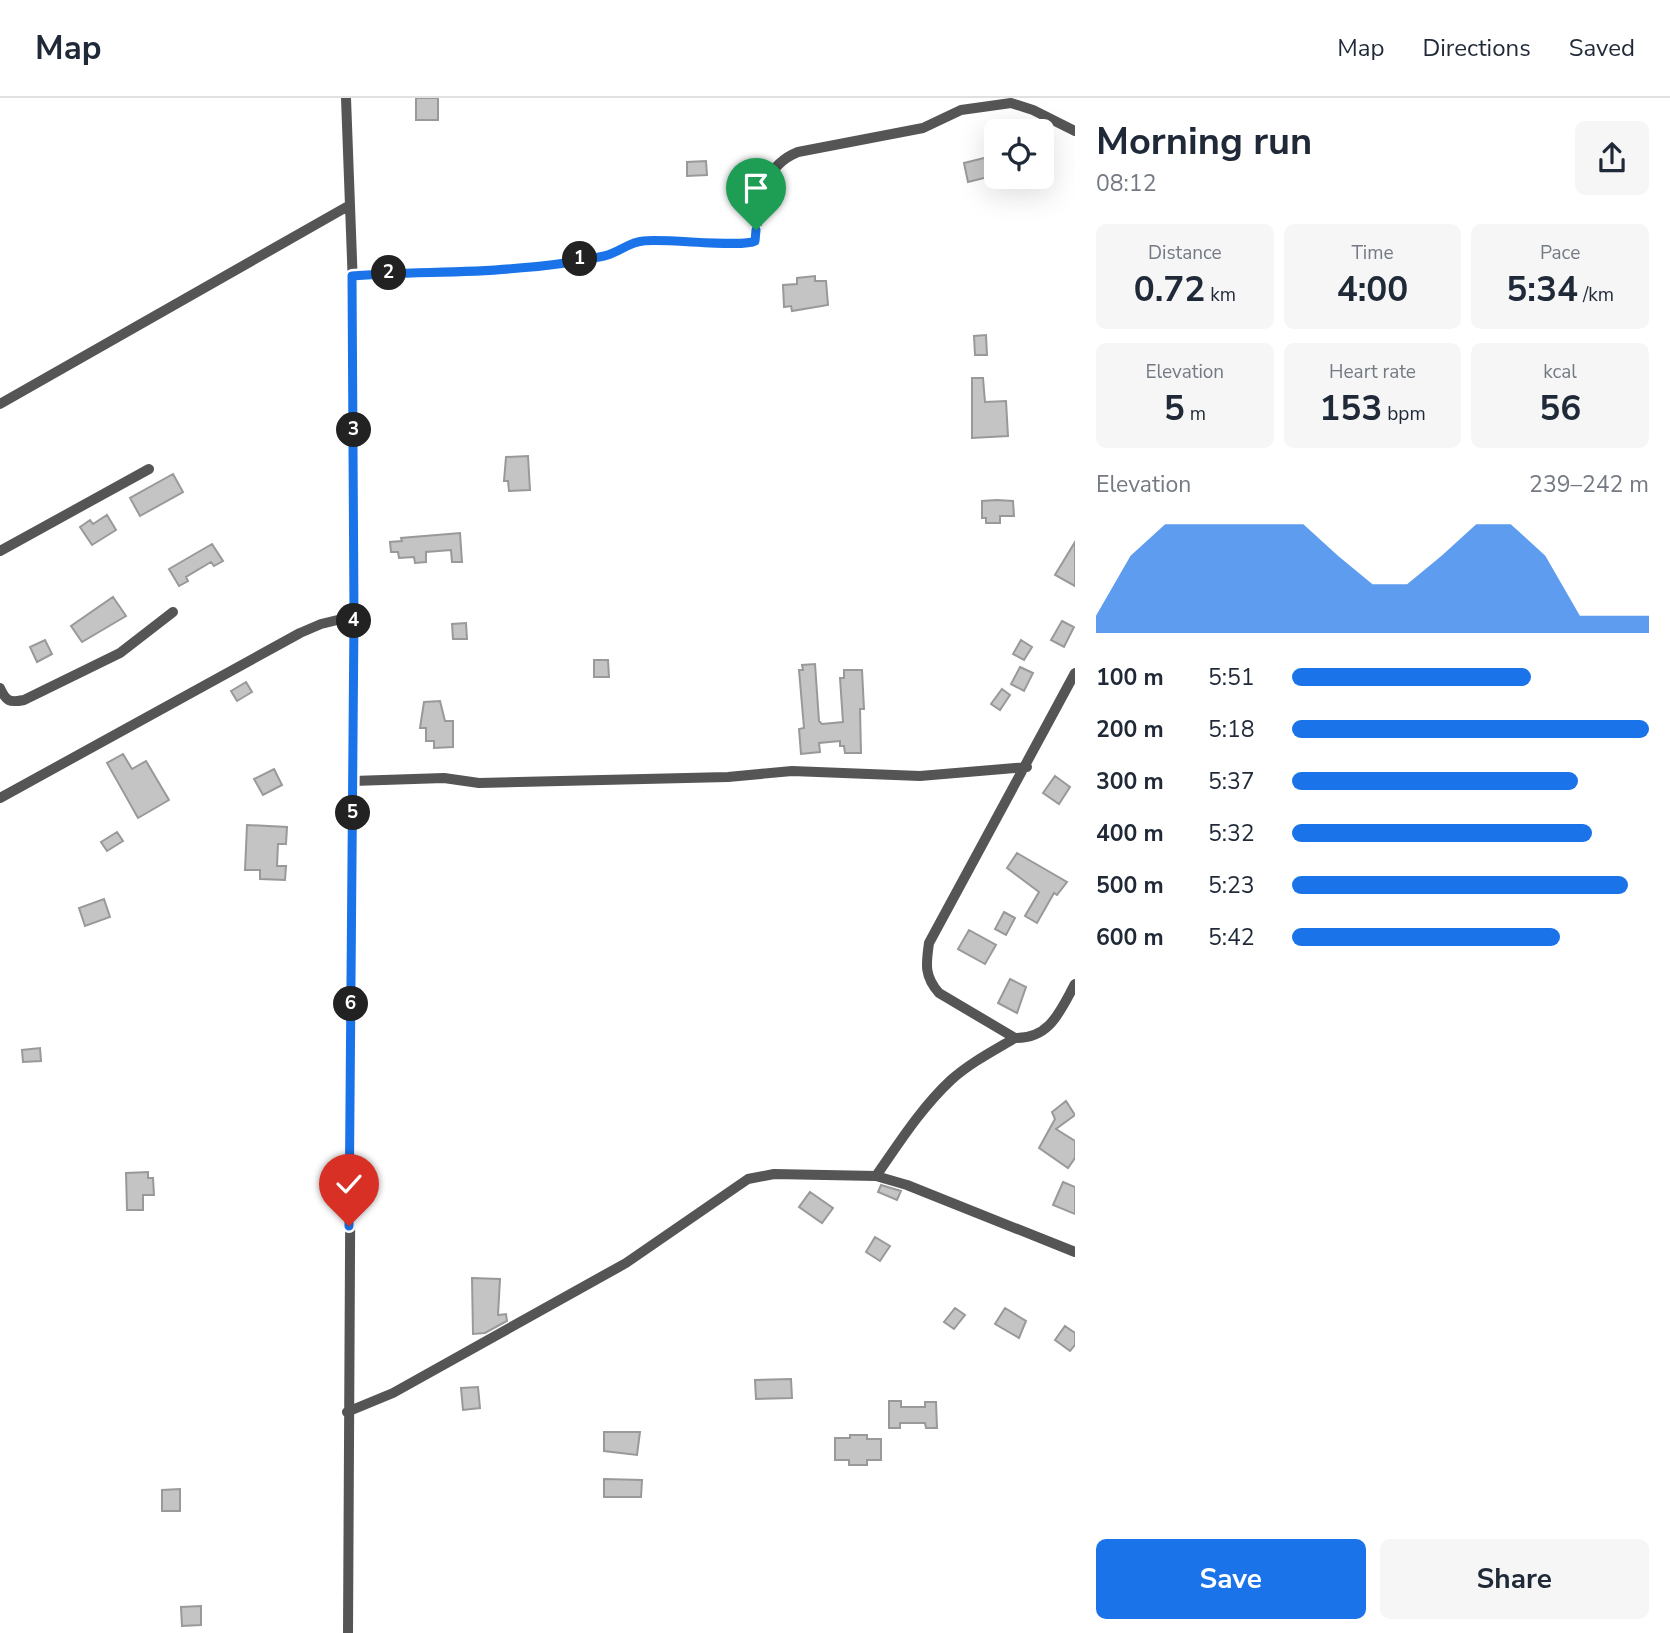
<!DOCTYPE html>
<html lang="en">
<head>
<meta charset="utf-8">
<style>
  :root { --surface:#fff; --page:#f6f6f7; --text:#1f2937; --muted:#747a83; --line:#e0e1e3; --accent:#1a73e8 }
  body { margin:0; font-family:"Nunito Sans",sans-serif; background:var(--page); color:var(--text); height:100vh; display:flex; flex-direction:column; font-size:26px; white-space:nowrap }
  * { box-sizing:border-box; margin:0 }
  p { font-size:23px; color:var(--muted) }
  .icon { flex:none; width:38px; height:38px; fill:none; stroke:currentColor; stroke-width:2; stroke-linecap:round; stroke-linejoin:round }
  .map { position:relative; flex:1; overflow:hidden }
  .panel { display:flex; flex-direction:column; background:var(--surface); width:595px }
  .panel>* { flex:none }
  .controls { position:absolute; left:984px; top:21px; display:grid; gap:14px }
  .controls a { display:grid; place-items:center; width:70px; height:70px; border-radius:10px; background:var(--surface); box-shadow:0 7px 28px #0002; font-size:35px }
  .pin { position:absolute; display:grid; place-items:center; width:60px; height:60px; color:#fff; margin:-72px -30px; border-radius:50% 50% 50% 0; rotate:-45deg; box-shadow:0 0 7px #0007 }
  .pin .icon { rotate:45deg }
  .km { position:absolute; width:35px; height:35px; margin:-18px; border-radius:50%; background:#222; color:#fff; font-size:19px; line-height:35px; text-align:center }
  .round { display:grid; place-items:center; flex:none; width:74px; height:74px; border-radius:10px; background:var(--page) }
  .overview { display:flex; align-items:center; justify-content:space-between; height:119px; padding:0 21px }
  h1 { font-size:38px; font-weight:700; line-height:52px }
  .metrics { display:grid; grid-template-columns:repeat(3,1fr); gap:10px; height:119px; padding:7px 21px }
  .metrics div { display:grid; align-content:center; border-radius:10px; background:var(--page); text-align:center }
  .metrics b { font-size:35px; font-weight:700 }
  .metrics small { font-size:19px; font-weight:400 }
  .metrics p { font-size:19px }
  .chart { height:196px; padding:14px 21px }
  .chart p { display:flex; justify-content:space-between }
  .chart svg { width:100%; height:126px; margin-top:7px; fill:var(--accent); opacity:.7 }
  .action { display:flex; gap:14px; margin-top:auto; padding:14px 21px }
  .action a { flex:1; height:80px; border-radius:10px; background:var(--accent); color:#fff; font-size:28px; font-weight:700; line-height:80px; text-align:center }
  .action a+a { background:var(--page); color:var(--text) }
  ul { padding:0 21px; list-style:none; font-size:23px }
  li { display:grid; grid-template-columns:112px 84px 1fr; align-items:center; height:52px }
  li i { height:18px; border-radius:9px; background:var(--accent) }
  header { display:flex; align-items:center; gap:42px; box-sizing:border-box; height:98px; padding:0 35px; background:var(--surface); border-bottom:2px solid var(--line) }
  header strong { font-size:33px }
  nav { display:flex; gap:38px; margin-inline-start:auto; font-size:24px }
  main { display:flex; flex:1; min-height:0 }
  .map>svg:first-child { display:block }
</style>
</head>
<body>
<header>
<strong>Map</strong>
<nav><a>Map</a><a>Directions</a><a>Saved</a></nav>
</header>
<main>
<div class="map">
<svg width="1075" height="1535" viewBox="0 0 1075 1535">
  <rect width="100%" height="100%" fill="#fff"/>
  <path fill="#c4c4c4" stroke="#999" stroke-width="2" d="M416 0H438V22H416Z
    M996 57V77L968 84 964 65Z
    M706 63 707 77 687 78V64Z
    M815 178V183H826L828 207 792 213 791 208 784 209 783 187 797 186V180Z
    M986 237 987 257H975L974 238Z
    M972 280H983L985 304 1006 303 1008 338 972 340Z
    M528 358 530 392 509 393 508 383H504L506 359Z
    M173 376 183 394 140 418 130 400Z
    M997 402 1013 403 1014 418H1000V425H986V420H982V403Z
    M107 417 116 432 92 447 80 429 90 422 93 426Z
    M460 435 462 464H452L451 452 426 454V464L415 465 414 459 399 460 398 454H391L390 444 402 443 401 440Z
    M1075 444V488L1055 477Z
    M212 446 223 463 214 468 211 464 186 479 188 483 179 488 169 471Z
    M113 499 126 518 82 544 71 528Z
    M1062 523 1074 529 1064 549 1051 542Z
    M466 525 467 541H453L452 526Z
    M45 542 52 556 37 564 30 549Z
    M1021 542 1032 549 1024 562 1013 556Z
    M594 562H608L609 579H594Z
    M815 566 819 623 822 626 843 624 840 580H844V572H862L864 611H860L861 655H845L844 648H840V643L819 645 820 654 801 656 799 631 804 630 799 572H803L802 567Z
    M1020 569 1033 575 1024 593 1011 586Z
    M246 584 252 594 237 603 231 593Z
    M1002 591 1010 597 1000 612 991 606Z
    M440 603 445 623H453V649L434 650V643H426V630H420L424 604Z
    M123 656 132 671 146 663 169 702 138 720 107 665Z
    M274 671 282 687 263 697 254 681Z
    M1055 678 1070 689 1059 706 1043 695Z
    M247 727 287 729 286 746H278L277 768H286L285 782 260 781V772H245Z
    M117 734 123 743 107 753 101 744Z
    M1017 755 1067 784 1057 797 1054 795 1037 825 1025 818 1039 794 1007 770Z
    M104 801 110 819 85 828 79 810Z
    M1004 814 1015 820 1006 837 995 831Z
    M969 832 996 847 985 866 958 851Z
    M1010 881 1026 889 1017 915 998 905Z
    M40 950 41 963 23 964 22 952Z
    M1066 1003 1075 1017 1056 1031 1075 1043V1060L1068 1070 1039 1050 1055 1021 1052 1014Z
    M148 1074V1080H153L154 1097H143V1112H127L126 1075Z
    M1063 1084 1075 1089V1116L1053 1107Z
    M881 1087 901 1093 897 1102 878 1094Z
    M810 1094 833 1110 822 1125 799 1109Z
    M875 1139 890 1148 880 1163 866 1154Z
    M472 1180 500 1181 498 1217 506 1216 507 1223 485 1235 473 1236Z
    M955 1210 965 1217 954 1231 944 1224Z
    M1005 1210 1026 1223 1019 1240 995 1226Z
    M1065 1228 1075 1235V1247L1070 1253 1055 1242Z
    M791 1281 792 1300 756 1301 755 1282Z
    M478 1289 480 1310 463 1312 461 1290Z
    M889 1303H901V1309H925V1304H936L937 1330H926L925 1325H900V1330H889Z
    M604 1334H640L637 1357 604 1353Z
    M850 1337H867V1341H881V1362H867V1367H849V1362H835V1340H850Z
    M604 1381 642 1382 641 1399H604Z
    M180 1391V1413H162V1392Z
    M201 1508V1527L182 1528 181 1509Z"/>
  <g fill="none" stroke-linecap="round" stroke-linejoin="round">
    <path stroke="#555" stroke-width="10" d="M346 0 354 215V403L348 1535
      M352 178C408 173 463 176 519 170 547 167 576 164 604 158 618 155 629 144 643 143 664 140 744 150 755 143 759 108 760 69 798 54L923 30 961 12 1011 5 1033 12 1075 33
      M0 306 350 107
      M0 453 149 371
      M1075 575 929 845C926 866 924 878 939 895L1015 940C1050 941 1060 913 1075 886
      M0 590C6 603 9 605 24 602L120 555 173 514
      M353 683 444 680 479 685 728 679 792 673 920 678 1027 669
      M0 700 300 535 321 526 354 518
      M876 1078C899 1045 921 1010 951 982 970 965 993 953 1015 940
      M347 1314 393 1295 626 1165 748 1081 774 1076 876 1078 907 1087 1075 1154"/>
  </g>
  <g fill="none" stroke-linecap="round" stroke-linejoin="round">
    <defs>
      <path id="route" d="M349 1128 354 518 352 178C408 173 463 176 519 170 547 168 576 164 604 158 618 155 629 144 643 143 664 140 743 150 755 143L756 132"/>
    </defs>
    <use href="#route" stroke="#fff" stroke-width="14"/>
    <use href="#route" stroke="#1a73e8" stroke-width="9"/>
  </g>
</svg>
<div class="controls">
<a><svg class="icon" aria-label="locate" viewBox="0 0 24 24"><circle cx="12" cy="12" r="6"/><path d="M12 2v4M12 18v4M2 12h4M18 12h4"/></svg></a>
</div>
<div class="pin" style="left:756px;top:132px;background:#1e9e55"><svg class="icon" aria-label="arrive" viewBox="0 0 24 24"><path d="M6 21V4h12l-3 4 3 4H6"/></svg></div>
<div class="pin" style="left:349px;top:1128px;background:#d93025"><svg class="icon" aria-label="check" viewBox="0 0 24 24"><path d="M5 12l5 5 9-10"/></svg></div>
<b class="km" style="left:580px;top:161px">1</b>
<b class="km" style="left:389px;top:175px">2</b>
<b class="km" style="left:354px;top:332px">3</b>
<b class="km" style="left:354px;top:523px">4</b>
<b class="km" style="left:353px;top:715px">5</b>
<b class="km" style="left:351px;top:906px">6</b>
</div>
<section class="panel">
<div class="overview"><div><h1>Morning run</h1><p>08:12</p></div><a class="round"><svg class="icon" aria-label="share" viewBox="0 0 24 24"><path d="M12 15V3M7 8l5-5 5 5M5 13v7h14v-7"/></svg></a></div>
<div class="metrics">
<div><p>Distance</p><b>0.72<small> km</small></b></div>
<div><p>Time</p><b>4:00</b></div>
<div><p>Pace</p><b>5:34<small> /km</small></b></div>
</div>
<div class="metrics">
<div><p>Elevation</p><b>5<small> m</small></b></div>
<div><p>Heart rate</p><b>153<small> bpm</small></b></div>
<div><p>kcal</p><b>56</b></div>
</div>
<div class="chart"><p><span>Elevation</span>239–242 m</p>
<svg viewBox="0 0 160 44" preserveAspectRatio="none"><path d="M0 44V38L10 17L20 6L30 6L40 6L50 6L60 6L70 17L80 27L90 27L100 17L110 6L120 6L130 17L140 38L150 38L160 38V44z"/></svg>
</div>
<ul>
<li><b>100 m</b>5:51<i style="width:67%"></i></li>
<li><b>200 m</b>5:18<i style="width:100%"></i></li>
<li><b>300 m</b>5:37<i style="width:80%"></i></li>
<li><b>400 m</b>5:32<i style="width:84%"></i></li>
<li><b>500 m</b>5:23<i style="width:94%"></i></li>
<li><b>600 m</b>5:42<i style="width:75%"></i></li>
</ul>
<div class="action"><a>Save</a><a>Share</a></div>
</section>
</main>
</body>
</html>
